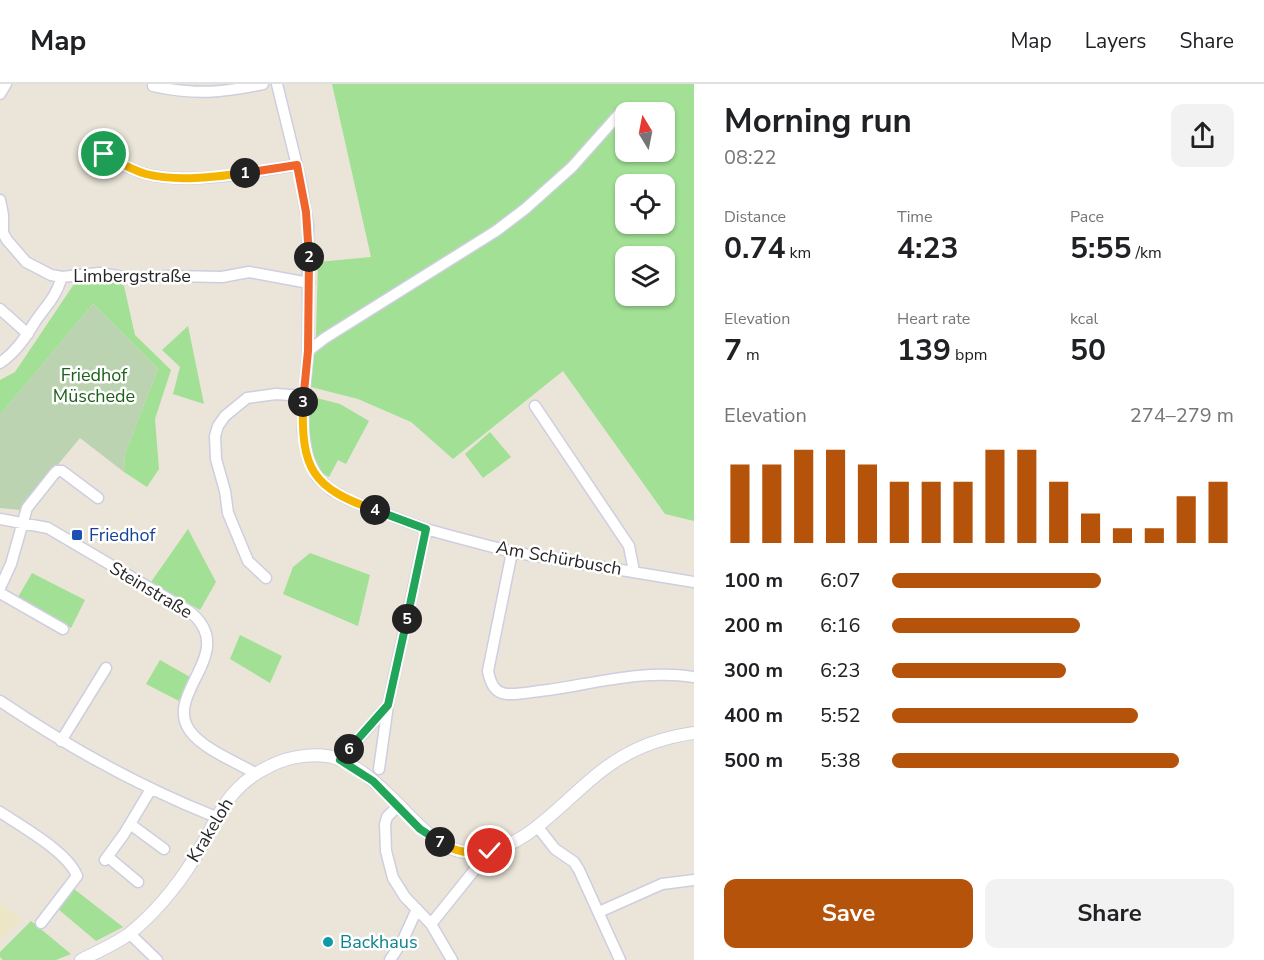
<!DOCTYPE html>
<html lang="en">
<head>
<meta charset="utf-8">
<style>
  :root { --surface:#fff; --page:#f2f2f2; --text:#202124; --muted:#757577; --line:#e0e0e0; --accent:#b45309 }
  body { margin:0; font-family:"Nunito Sans",sans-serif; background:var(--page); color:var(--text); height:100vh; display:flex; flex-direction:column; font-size:22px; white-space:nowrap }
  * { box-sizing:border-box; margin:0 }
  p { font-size:20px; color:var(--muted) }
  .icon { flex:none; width:33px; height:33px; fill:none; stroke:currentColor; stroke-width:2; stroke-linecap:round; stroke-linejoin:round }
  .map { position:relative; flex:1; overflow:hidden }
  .sheet { display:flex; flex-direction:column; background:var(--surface); width:570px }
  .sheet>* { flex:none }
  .needle { width:39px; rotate:350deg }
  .fabs { position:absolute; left:615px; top:18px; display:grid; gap:12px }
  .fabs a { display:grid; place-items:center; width:60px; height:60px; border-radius:12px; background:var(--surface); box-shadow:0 2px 4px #0004; font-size:30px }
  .pin { position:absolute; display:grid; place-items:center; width:51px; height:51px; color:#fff; margin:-26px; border:3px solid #fff; border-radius:50%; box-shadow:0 2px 6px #0007 }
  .km { position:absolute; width:30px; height:30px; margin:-15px; border-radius:50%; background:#222; color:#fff; font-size:16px; line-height:30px; text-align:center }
  .round { display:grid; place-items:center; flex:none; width:63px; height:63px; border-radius:12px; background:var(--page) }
  .headline { display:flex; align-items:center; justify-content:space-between; height:102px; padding:0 30px }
  h1 { font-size:33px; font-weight:700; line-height:45px }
  .metrics { display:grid; grid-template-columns:repeat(3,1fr); gap:9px; height:102px; padding:6px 30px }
  .metrics div { display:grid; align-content:center }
  .metrics b { font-size:30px; font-weight:700 }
  .metrics small { font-size:16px; font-weight:400 }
  .metrics p { font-size:16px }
  .chart { height:168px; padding:12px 30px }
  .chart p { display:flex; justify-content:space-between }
  .chart svg { width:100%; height:108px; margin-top:6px; stroke:var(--accent); stroke-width:6 }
  .button { display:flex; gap:12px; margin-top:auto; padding:12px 30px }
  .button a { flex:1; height:69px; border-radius:12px; background:var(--accent); color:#fff; font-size:24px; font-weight:700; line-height:69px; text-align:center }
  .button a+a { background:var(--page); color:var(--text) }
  ul { padding:0 30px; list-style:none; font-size:20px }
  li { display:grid; grid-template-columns:96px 72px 1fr; align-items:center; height:45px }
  li i { height:15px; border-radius:8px; background:var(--accent) }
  header { display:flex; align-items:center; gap:36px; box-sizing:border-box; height:84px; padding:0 30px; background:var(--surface); border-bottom:2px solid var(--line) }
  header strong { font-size:28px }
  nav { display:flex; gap:33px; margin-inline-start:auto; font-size:21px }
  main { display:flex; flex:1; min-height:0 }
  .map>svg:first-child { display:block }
</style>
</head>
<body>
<header>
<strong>Map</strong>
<nav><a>Map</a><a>Layers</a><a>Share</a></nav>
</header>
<main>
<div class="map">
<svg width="694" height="876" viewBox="0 0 694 876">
  <rect width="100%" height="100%" fill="#eae5d8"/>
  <path fill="#ece6c7" d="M0 818 22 836 0 856Z"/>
  <path fill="#a1e095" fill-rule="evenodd" d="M332 0H694V437L665 430 563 287 453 375 411 338 358 315 311 303 316 252 318 178 371 173ZM626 28H664V68H626ZM626 100H664V140H626ZM626 172H664V212H626Z
    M113 195 124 202 135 251 171 286 155 335 159 385 147 403 124 388 125 370 158 285 93 220 0 331V296L15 288 74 200Z
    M188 242 204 320 173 310 180 283 162 266Z
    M309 312 340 320 369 337 346 380 338 376 329 393C325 391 320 388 318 384 306 365 308 333 309 312Z
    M490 348 511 373 483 394 465 370Z
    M188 445 216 498 200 526 151 498Z
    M310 469 370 491 358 542 283 510 293 483Z
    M32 489 85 516 71 544 18 513Z
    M240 551 282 572 270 599 230 575Z
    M160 576 190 593 179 617 146 600Z
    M74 805 123 843 96 857 58 825Z
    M31 837 71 870 56 876H3L0 873V868Z"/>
  <path fill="#bbd3b0" d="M93 220 158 285 125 370 124 388 80 354 20 426 0 424V331Z"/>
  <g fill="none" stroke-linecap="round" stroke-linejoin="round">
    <defs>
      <path id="minor" d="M277 0 300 94 308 141V267L304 312 303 348 308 374 317 393 331 406 349 416 426 445 455 453 512 468 694 498
        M153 2C195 11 222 9 263 0
        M0 10 6 0
        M96 66C112 75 128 85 146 90 188 101 254 88 297 81
        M0 116 3 131V149L7 156 26 178 51 191 62 193 99 189 130 194 169 192 222 193 249 188 309 199
        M0 225 28 250
        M308 267 325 254 496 147 525 125 572 83 621 28
        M0 279C16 268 25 254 35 238 47 220 55 215 62 193
        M535 322 629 462 634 487
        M0 435 48 444 189 527C241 568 162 609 190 647 203 665 236 678 255 689
        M512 468 488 587C490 598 494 609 507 610 520 611 535 607 548 606 596 599 646 585 694 593
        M266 494 248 477 228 429 225 407 216 375 215 352 218 342 225 332 247 314 276 310 304 312
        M0 504 11 480 27 424 54 390 57 387H62L98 414
        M0 509 63 545
        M0 617C68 663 140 703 216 733
        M61 657 106 584
        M340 676 388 621
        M379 685 388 621 426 445
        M399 721 387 733 385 740 386 767 393 794 405 813 431 840 452 876
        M0 728C22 743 68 768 77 792L41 839
        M130 740 164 765
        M537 742 555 765 574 778 579 786 620 876
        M108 773 138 798
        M105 776 124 750 151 705
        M599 828 662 800 694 796
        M431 840 476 784V769
        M129 849 157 876
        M390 876 403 856 417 825"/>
      <path id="tertiary" d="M81 876C97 868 115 860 129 850 154 830 177 802 194 775 218 736 225 703 270 682 289 672 320 667 341 676 362 685 382 704 398 720 420 742 442 770 476 769 529 768 572 704 614 678 638 662 665 653 694 649"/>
    </defs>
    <use href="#minor" stroke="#cecee0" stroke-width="13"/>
    <use href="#tertiary" stroke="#cecee0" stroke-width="14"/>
    <use href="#minor" stroke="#fff" stroke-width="10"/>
    <use href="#tertiary" stroke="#fff" stroke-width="12"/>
  </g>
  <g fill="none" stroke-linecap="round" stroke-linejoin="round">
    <defs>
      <path id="split-1" d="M104 70C117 77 131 86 146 90 177 98 214 93 245 89"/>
      <path id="split-2" d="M245 89 297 81 306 128 309 173"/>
      <path id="split-3" d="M303 318 308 267 309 173"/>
      <path id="split-4" d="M303 318C301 385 312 404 375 426"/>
      <path id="split-5" d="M375 426 426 445 407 535"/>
      <path id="split-6" d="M349 665 388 621 407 535"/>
      <path id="split-7" d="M349 665 340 676 373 697 420 745 440 758"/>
      <path id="split-8" d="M440 758C456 769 471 770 490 767"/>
    </defs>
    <use href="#split-1" stroke="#fff" stroke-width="12"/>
    <use href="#split-2" stroke="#fff" stroke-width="12"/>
    <use href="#split-3" stroke="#fff" stroke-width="12"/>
    <use href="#split-4" stroke="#fff" stroke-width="12"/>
    <use href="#split-5" stroke="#fff" stroke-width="12"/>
    <use href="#split-6" stroke="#fff" stroke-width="12"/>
    <use href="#split-7" stroke="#fff" stroke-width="12"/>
    <use href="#split-8" stroke="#fff" stroke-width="12"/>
    <use href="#split-1" stroke="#f5b400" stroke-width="8"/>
    <use href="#split-2" stroke="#f0652b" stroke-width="8"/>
    <use href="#split-3" stroke="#f0652b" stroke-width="8"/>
    <use href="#split-4" stroke="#f5b400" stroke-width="8"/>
    <use href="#split-5" stroke="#22a559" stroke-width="8"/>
    <use href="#split-6" stroke="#22a559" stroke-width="8"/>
    <use href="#split-7" stroke="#22a559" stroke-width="8"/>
    <use href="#split-8" stroke="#f5b400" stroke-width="8"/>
  </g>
  <rect fill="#1a4fb4" stroke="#fff" stroke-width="2" x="71" y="445" width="12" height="12" rx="3"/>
  <circle fill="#0f9aa8" stroke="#fff" stroke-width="2" cx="328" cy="858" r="6"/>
  <g text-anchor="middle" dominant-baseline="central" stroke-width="5" stroke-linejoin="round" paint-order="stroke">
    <g font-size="18" fill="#272727" stroke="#fff">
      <text x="132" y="192">Limbergstraße</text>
      <text transform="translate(559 474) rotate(10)">Am Schürbusch</text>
      <text transform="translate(151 506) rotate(31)">Steinstraße</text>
      <text transform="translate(210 746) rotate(-59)">Krakeloh</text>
    </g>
    <g font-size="18" fill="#1c611a" stroke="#fff">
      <text x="94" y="291">Friedhof<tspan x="94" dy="21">Müschede</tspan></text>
    </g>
    <g font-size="18" fill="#164399" stroke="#fff" text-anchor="start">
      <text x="89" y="451">Friedhof</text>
    </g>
    <g font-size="18" fill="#0d838f" stroke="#fff" text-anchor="start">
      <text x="340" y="858">Backhaus</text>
    </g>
  </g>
</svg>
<div class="fabs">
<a><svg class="needle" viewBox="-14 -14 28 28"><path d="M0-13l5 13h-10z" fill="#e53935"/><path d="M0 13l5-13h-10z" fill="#757577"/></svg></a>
<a><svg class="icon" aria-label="locate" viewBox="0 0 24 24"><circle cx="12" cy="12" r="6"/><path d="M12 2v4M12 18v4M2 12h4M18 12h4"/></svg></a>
<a><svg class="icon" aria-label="layers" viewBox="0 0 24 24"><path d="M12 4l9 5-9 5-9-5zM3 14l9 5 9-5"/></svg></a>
</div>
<div class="pin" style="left:104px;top:70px;background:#1e9e55"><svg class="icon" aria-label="arrive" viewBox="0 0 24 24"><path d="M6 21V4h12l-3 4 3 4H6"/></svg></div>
<div class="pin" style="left:490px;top:767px;background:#d93025"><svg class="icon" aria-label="check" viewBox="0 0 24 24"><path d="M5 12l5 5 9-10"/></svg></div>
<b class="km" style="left:245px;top:89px">1</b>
<b class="km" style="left:309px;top:173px">2</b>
<b class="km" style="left:303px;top:318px">3</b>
<b class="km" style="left:375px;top:426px">4</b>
<b class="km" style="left:407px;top:535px">5</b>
<b class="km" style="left:349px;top:665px">6</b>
<b class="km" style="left:440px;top:758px">7</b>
</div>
<section class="sheet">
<div class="headline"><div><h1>Morning run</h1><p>08:22</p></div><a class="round"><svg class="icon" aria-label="share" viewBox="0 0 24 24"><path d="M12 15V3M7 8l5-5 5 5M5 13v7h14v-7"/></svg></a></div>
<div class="metrics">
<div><p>Distance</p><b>0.74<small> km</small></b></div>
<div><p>Time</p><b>4:23</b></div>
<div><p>Pace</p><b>5:55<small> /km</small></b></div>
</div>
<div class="metrics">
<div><p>Elevation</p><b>7<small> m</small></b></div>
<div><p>Heart rate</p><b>139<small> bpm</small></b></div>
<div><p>kcal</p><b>50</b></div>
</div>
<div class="chart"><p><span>Elevation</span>274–279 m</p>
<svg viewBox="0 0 160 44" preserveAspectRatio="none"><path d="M5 44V12M15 44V12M25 44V6M35 44V6M45 44V12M55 44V19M65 44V19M75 44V19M85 44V6M95 44V6M105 44V19M115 44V32M125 44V38M135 44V38M145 44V25M155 44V19"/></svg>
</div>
<ul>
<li><b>100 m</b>6:07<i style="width:61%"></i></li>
<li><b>200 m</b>6:16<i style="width:55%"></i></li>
<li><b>300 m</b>6:23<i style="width:51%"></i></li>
<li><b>400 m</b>5:52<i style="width:72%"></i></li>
<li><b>500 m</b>5:38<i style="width:84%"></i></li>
</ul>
<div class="button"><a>Save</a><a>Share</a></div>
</section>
</main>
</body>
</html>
